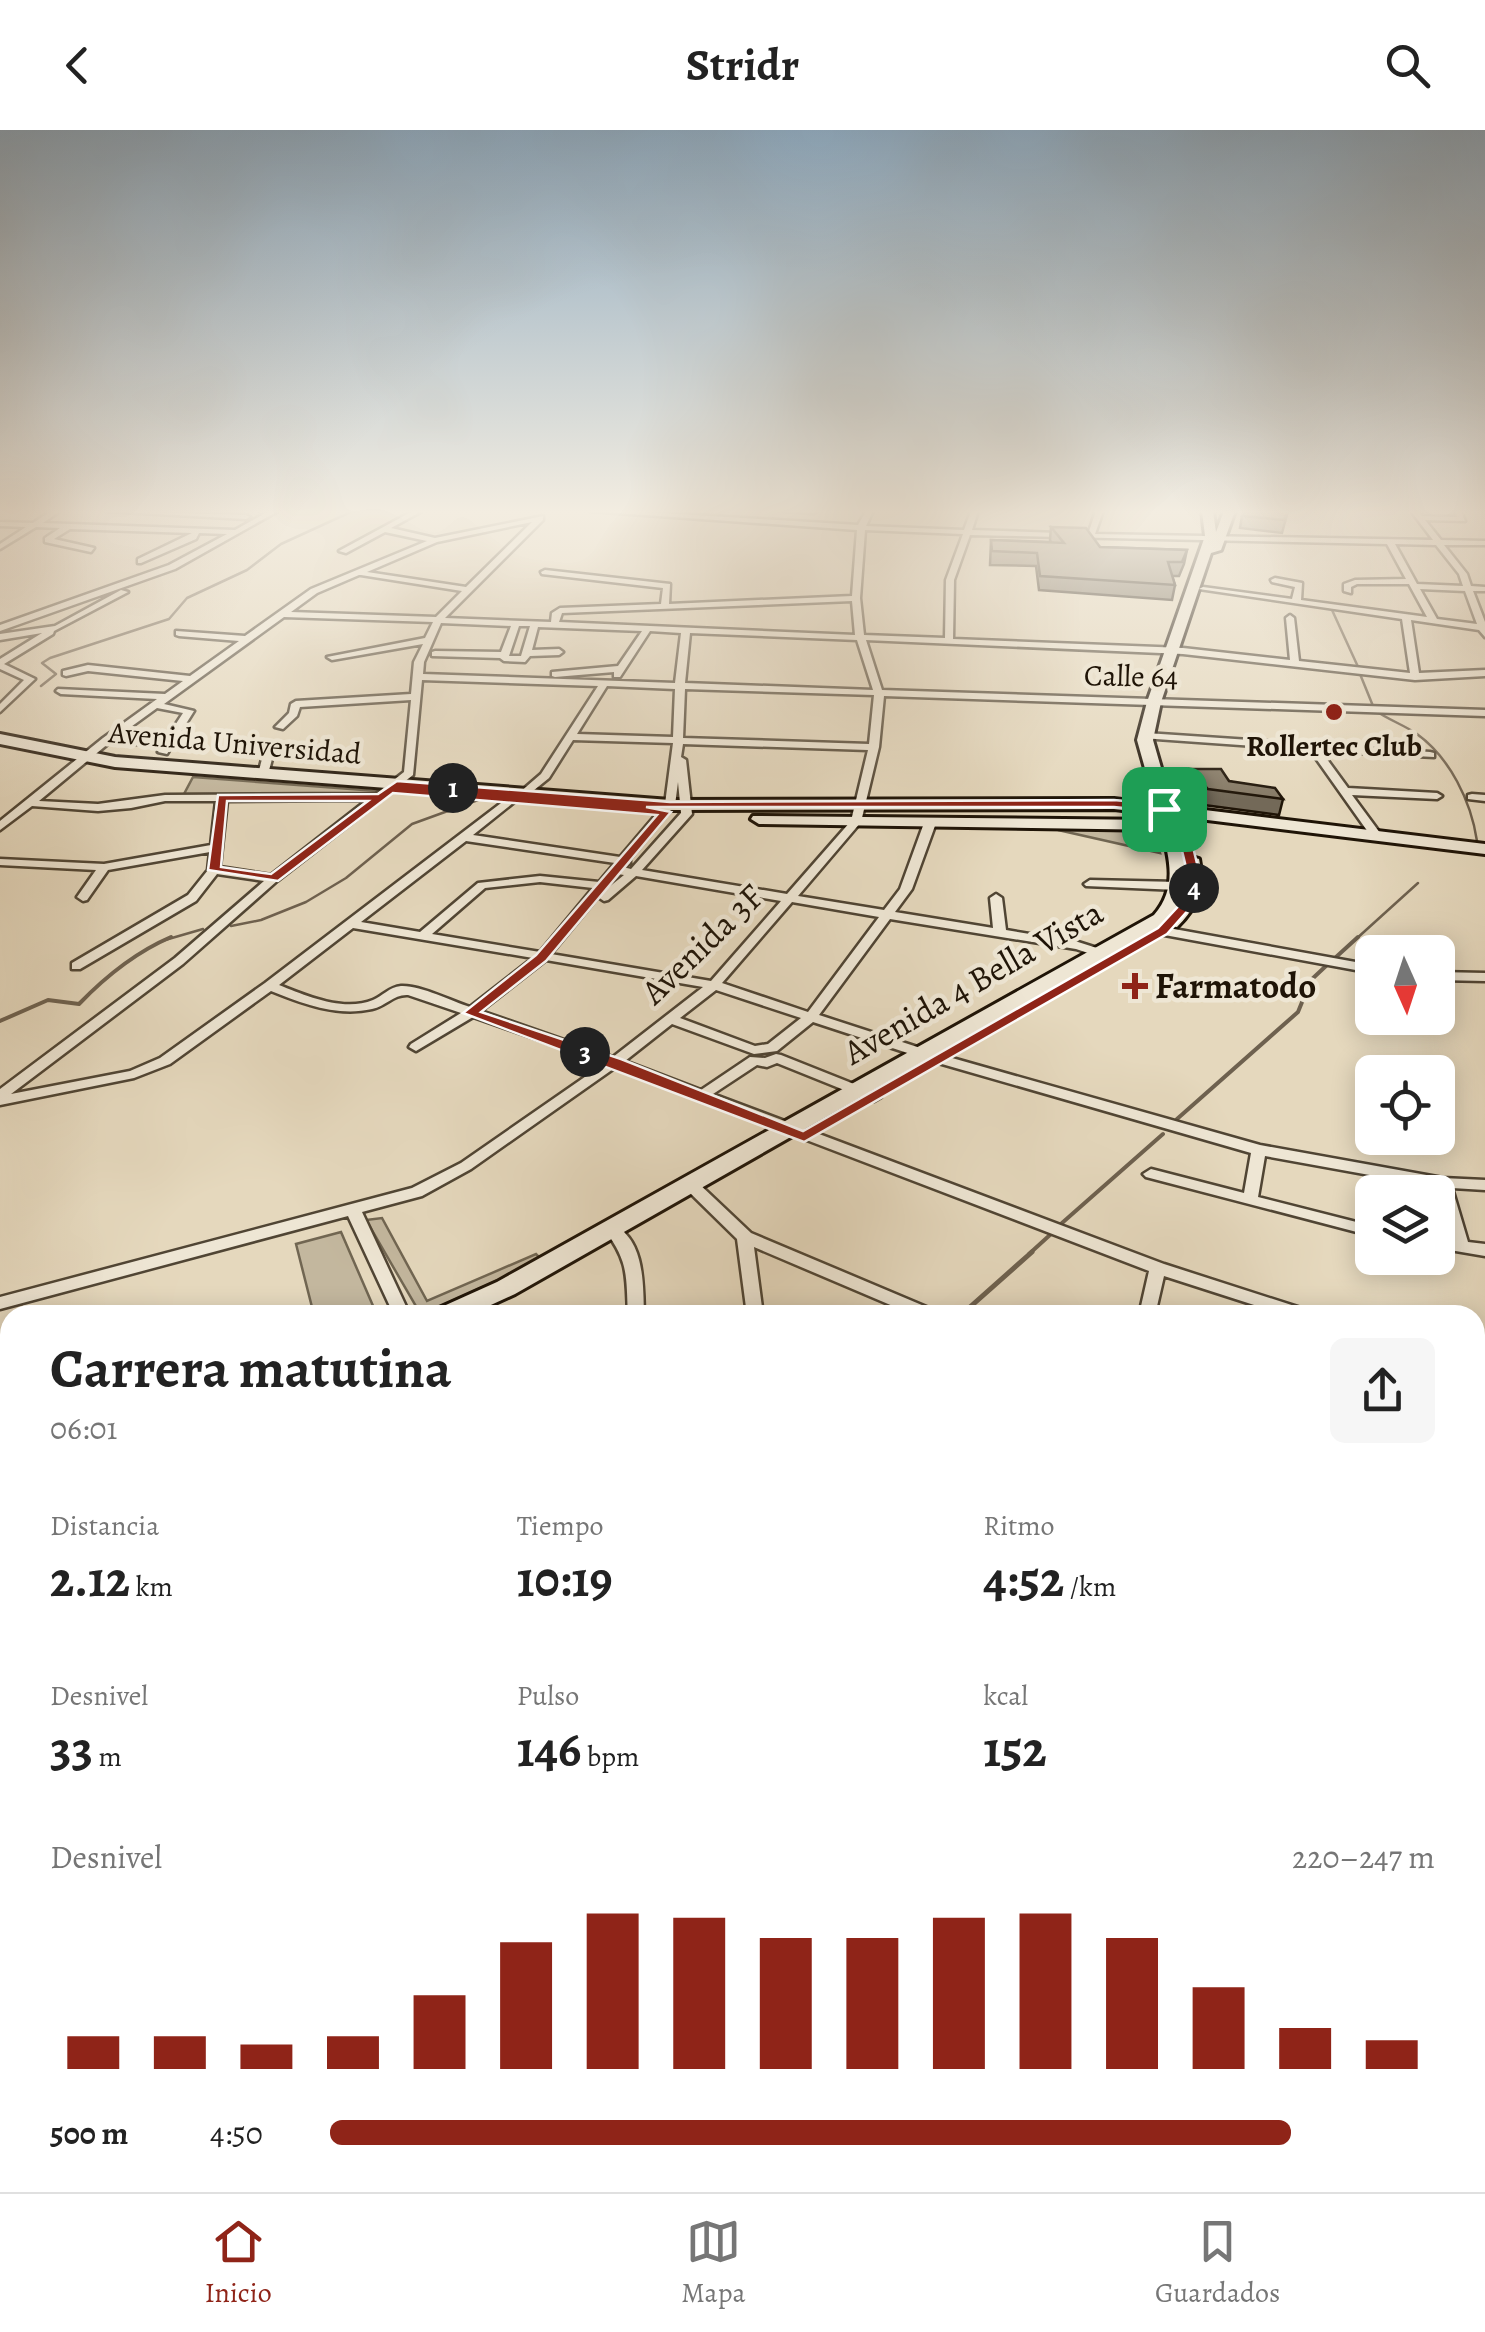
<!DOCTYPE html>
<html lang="es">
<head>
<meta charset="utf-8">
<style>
  :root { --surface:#fff; --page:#f6f6f6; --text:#222; --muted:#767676; --line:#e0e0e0; --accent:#8f2418 }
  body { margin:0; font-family:Alegreya,serif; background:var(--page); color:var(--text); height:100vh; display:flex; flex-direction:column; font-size:38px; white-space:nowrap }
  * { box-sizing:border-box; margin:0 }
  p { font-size:32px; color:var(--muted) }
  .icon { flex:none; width:55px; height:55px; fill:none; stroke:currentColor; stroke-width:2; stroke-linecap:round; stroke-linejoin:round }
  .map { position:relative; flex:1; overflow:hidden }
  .details { position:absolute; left:0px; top:1175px; width:1485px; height:888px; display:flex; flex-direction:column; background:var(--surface); border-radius:30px 30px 0 0; box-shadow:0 5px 25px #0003 }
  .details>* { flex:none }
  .needle { width:65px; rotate:177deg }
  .tools { position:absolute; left:1355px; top:805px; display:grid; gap:20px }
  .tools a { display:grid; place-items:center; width:100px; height:100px; border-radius:15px; background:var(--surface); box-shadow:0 5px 25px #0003; font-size:50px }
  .pin { position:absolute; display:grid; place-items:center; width:85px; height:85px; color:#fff; margin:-42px; border-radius:20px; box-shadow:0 5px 15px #0006 }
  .km { position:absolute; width:50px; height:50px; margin:-25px; border-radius:50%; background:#222; color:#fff; font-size:28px; line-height:50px; text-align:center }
  .round { display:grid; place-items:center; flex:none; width:105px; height:105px; border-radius:15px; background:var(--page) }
  .head { display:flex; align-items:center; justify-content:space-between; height:170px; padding:0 50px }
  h1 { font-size:55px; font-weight:700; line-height:75px }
  .figures { display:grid; grid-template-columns:repeat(3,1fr); gap:15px; height:170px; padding:10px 50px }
  .figures div { display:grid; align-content:center }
  .figures b { font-size:50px; font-weight:700 }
  .figures small { font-size:28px; font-weight:400 }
  .figures p { font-size:28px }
  .chart { height:280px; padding:20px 50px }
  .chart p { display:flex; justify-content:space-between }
  .chart svg { width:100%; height:180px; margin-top:10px; stroke:var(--accent); stroke-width:6 }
  ul { padding:0 50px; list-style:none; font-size:32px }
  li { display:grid; grid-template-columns:160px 120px 1fr; align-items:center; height:75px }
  li i { height:25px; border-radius:12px; background:var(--accent) }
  header { display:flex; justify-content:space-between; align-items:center; height:130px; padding:0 50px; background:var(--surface); font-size:45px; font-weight:700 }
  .menu { display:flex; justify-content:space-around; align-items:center; height:140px; border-top:2px solid var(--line); background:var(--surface); font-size:28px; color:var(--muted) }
  .menu a { display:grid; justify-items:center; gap:5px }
  .menu .active { color:var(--accent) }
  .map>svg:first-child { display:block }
</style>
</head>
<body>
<header><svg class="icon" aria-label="back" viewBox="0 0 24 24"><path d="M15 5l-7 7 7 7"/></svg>Stridr<svg class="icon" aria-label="search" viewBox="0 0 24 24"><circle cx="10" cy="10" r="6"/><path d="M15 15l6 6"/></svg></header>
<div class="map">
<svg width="1485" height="2062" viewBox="0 0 1485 2062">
  <rect width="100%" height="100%" fill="#e5d8bd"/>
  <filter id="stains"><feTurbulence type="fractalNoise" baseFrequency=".002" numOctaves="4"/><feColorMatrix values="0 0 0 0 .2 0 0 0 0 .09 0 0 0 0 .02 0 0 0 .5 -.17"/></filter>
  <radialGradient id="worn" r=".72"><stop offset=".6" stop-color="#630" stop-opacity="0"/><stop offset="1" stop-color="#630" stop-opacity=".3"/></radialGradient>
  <path fill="#c3b79e" stroke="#716652" stroke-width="2.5" d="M193 647 377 661 374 664H184Z
    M1153 699 1160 723 1058 700Z
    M382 1088 427 1171 536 1124 542 1130 421 1185 366 1090Z
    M341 1102 377 1185H314L296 1114Z"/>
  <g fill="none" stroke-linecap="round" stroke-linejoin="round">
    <path stroke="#6e614f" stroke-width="2.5" d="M1332 480 1359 539
      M1360 544 1373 576
      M41 556 56 544 42 533 50 528 169 489 187 468 247 440 281 414 353 381
      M1376 581C1389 590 1404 595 1417 604 1450 628 1471 671 1477 711
      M231 796 261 790 306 772 346 748 412 694 478 670
      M165 810 203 799
      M1355 810 1418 753"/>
    <path stroke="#6e614f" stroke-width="4" d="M1335 828 1358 807
      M0 891 48 870 79 874C106 846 136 822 171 807
      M1177 989 1298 882 1311 850 1327 835
      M1062 1093 1163 1004
      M1029 1124 1051 1104"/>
    <path stroke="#6e614f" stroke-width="5" d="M961 1185 1032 1122"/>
    <path stroke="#6e614f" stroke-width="6" d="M0 1547H10"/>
    <defs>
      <path id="street" d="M51 381H60L43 393 235 400 269 381H278L175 439 0 501V495L169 435 227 404 199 403 196 409 141 433H138V429L192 403 70 399 54 409 94 418 91 422 45 412V408L60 398 36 397 0 419V414L26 397 0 396V392L33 393Z
        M105 381 246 385 250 387 246 389Z
        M413 381H422L391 398 435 408 543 386V390L445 488 551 492 552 483 560 478 661 474 663 458 542 444 541 442 545 440 670 454 669 474 852 466 857 400 589 381H630L858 395 866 381H873L866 396 964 400 971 381H978L972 400 1088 404 1096 381H1103L1095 404 1433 410 1411 381H1418L1422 386 1457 387 1455 381H1461L1465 391 1425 390 1441 410 1485 411V415H1444L1467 444 1471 456 1485 457V461H1473L1485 492V507L1479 500 1411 490 1419 543 1485 540V546L1415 550 1183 524 866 510 882 560 1485 580V586L884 566 879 617 861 692 798 766 884 780 900 759 924 693 926 691H934L936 693 912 759 895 782 993 798 990 768 996 764 1002 768 1006 800 1078 812 1119 825 1121 828 1115 832 1076 819 890 789 819 885 945 926 1260 1015 1443 1048 1485 1050V1060L1452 1058 1468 1112 1485 1114V1126L1438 1118V1108L1451 1109 1436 1057 1265 1026 1258 1067 1372 1096V1106L1146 1047 1143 1044 1151 1039 1244 1063 1251 1023 935 932 813 892 777 921 754 924 672 894 625 931 701 960 750 927 765 928 776 924 781 925 879 964 881 967 874 971 869 970 777 933 767 937 757 935 713 964 1164 1134 1310 1181 1312 1185H1285L1164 1146 1155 1185H1139L1149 1141 616 937 471 1039 422 1066 362 1082 410 1185H394L348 1086 0 1179V1167L412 1058 461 1033 605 933 473 887 416 921 409 917 411 914 461 883 408 865C394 864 386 876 372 879 338 887 303 874 271 861L170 934 134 948 0 975V959L175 828 264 751 217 744 196 771 80 839H72V833L188 765 208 740 210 722 108 740 87 770 83 771 77 767 96 740 0 735V729L104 734 211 715 216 671H165L131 678 98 681 32 676 0 700V691L103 608 157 569 61 564 56 561 58 559 165 564 183 551 88 541 66 546 63 545V541L88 535 190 546 239 511 179 506 176 505V501L245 506 311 459 427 411 385 402 346 423 339 421ZM532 392 466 457 367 442 437 412ZM865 400 963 404 946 450 945 508 864 505 860 468ZM970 405 1387 414 1406 449 1355 450 1344 454V461L1351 463V457L1357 454H1409L1427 487 1301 470 1302 453 1275 448 1271 450 1272 452 1295 457 1292 469 1203 457 1199 459 1402 489 1410 543 1299 531 1294 488 1290 485 1286 488 1290 530 1183 518 953 509 954 450ZM1395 414 1436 415 1459 444 1463 456 1417 454ZM359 445H361L462 461 436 487 291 482 317 463ZM1420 459 1465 461 1477 494 1437 489ZM852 471 855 505 559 492 562 483ZM284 487 433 492 425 508 327 527 332 530 423 514 414 532 411 564 296 571 291 574 289 583 275 597 283 599 297 586 300 577 411 570 404 642 376 664 165 665 98 674 39 671 109 613 163 615 158 622 167 624 194 581 164 574ZM441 493 511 496 501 522 435 521 432 522V526L500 528 504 531 525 532 530 526 559 525 563 522 559 519 532 520 538 497 642 501 618 536 552 542V546L555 547 614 542V547H620L650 501 681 503 675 553 423 544 424 532ZM519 496H530L521 526H509ZM690 503 857 510 873 560 685 553ZM422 550 598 556 541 644 519 663 528 665 549 648 573 610 673 613 665 674 620 727 473 705 518 669 509 667 265 853 160 928 130 941 11 964 183 834 277 751 413 645ZM607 556 675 559 673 607 577 604ZM685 559 874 565 869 614 683 608ZM157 578 183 583 166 609 117 607ZM683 614 868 620 851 691 787 764 642 740 692 684 686 630 681 627ZM678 652 681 683 631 739 623 737 630 733V729L675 675ZM367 670 271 745 220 737 227 671ZM466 711 615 733 599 752 540 746 478 753 420 802 361 792ZM618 744 624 745 609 757V755ZM636 746 781 771 711 851 551 824 598 767 604 771 608 770ZM540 752 593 758 540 822 432 804 485 758ZM792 772 879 787 808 882 722 853ZM353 798 533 828 470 877C451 871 420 855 401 856 389 857 383 866 373 870 344 882 306 866 279 855ZM546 830 703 857 613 927 481 881ZM716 860 801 888 768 914 755 916 680 888Z
        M784 381H817L814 383Z
        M121 460 128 462 54 501 53 504 4 534 35 549 0 582V574L24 550 0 539V529L42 503 0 510V504L55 496Z
        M1146 603 1430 622 1434 623V627L1321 621 1348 658 1437 663 1442 666 1437 669 1352 665 1383 707 1377 710 1373 709 1310 620 1142 608 1141 606Z
        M270 615 275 618 268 644 259 646 258 644 265 618Z
        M1472 664 1485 665V671L1468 669V665Z
        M1090 750 1178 752 1184 756 1178 760 1086 756 1084 754Z
        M1163 797 1372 835V843L1159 804V798Z
        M1438 842 1485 843V851L1438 850Z
        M691 1050 696 1051 751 1103 936 1181 938 1185H914L754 1117 763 1185H747L737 1109 686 1059 683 1055Z
        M612 1094C645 1109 643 1154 644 1185H628C626 1145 629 1132 604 1099Z
        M1475 1223 1485 1224V1236L1475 1235Z
        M10 1418V1451L7 1457 0 1460V1426L3 1420Z
        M1475 1421 1485 1423V1439L1475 1437Z
        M0 1556 10 1558V1578L0 1576Z
        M1475 1588 1485 1592V1612L1475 1608Z
        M1475 1794 1485 1798V1823L1475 1819Z
        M0 1853 10 1857V1882L0 1878Z
        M1475 1988 1485 1991V2017L1475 2014Z
        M10 2010V2050L0 2054V2015Z
        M387 2052H415V2062H387Z
        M633 2052H708L712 2062H637Z
        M737 2052H764V2062H736Z
        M1005 2052H1032V2062H1004Z"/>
      <path id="secondary" d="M1202 381H1213L1216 402 1224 381H1235L1221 420 1211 423 1161 572 1153 610 1172 676 1485 714V724L1175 686 1185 695 1178 700 1186 725 1199 729C1205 758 1198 776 1177 797L1163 795 515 1164 469 1185H433L437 1179 497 1152 1154 785C1177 759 1170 730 1162 700L759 694 751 689 753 686 1159 690 1158 684 1114 679 670 680 115 637 0 614V604L115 627 670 670 1114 669 1155 674 1137 610 1147 572 1205 406Z
        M10 1291V1330L0 1333V1293Z
        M0 1757H10V1820H0Z
        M1475 1900 1485 1903V1941L1475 1938Z
        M1475 1940 1485 1942V1982L1475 1978Z"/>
    </defs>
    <use href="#street" stroke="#504534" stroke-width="5"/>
    <use href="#secondary" stroke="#1f1407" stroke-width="6"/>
    <use href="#street" fill="#eee6d4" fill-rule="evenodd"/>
    <use href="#secondary" fill="#eee6d4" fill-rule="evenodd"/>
  </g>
  <path fill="#736958" stroke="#1f1407" stroke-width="2.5" d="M1288 381 1282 403 1240 398 1242 386Z
    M1051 397 1100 417 1187 420 1184 434 1179 446H1172L1175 455 1172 470 1039 460 1036 436 990 435 991 410 1051 412 1050 410Z
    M1189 639 1229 651 1283 669 1279 685 1204 675 1185 655Z"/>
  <path fill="#867a66" stroke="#1f1407" stroke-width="2.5" d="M1244 381H1288L1284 390 1242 386Z
    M1051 397 1086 398 1100 417 1187 420 1182 432H1168L1175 455 1040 446 1037 423 992 421 991 410 1064 413Z
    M1189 639H1221L1229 651 1275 658 1283 669 1208 659Z"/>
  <linearGradient id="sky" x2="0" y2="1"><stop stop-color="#8ca8be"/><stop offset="0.57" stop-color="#f3ede1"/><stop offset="1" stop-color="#f3ede1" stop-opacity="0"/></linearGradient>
  <rect width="1485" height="670" fill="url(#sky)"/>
  <path fill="#8f2418" stroke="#fff" stroke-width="2.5" fill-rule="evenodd" d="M397 651 670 672 1114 670 1178 676 1184 680 1201 750 1198 769 1167 804 804 1012 463 883 536 825 657 685 393 663 278 751 208 740 218 665 378 664ZM227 671H368L271 744 221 737ZM646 677H1114L1173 683 1189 750 1186 768 1158 798 803 1001 621 929 481 882 546 831 671 682Z"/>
  <g fill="#8f2418" stroke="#eee6d4" stroke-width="4">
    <circle cx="1334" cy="582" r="10"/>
    <path d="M1130 841h10v10h10v10h-10v10h-10v-10h-10v-10h10z"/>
  </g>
  <g text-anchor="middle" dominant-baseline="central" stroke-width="9" stroke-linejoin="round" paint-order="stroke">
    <g font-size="30" fill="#1f1407" stroke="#eee6d4">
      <text transform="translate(1131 546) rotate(1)">Calle 64</text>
      <text transform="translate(235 613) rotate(5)">Avenida Universidad</text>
    </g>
    <g font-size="30" font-weight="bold" fill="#1f1407" stroke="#eee6d4">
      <text x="1334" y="616">Rollertec Club</text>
    </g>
    <g font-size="35" fill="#1f1407" stroke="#eee6d4">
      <text transform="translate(702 814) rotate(-44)">Avenida 3F</text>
      <text transform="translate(973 852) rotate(-30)">Avenida 4 Bella Vista</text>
    </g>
    <g font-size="35" font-weight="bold" fill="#1f1407" stroke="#eee6d4" text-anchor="start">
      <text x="1155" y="856">Farmatodo</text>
    </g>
  </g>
  <rect width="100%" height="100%" filter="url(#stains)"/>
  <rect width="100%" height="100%" fill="url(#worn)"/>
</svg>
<div class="tools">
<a><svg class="needle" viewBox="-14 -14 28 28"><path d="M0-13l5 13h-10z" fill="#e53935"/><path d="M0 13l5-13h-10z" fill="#767676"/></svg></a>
<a><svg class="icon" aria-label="locate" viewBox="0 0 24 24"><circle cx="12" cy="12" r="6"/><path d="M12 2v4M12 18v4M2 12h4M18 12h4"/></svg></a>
<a><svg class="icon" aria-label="layers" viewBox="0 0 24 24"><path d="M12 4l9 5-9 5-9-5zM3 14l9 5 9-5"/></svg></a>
</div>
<div class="pin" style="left:1164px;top:679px;background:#1e9e55"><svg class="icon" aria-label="arrive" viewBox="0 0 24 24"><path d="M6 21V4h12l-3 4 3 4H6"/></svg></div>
<b class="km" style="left:453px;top:658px">1</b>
<b class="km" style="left:585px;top:922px">3</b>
<b class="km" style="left:1194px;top:758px">4</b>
<section class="details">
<div class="head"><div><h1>Carrera matutina</h1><p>06:01</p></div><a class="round"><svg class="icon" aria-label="share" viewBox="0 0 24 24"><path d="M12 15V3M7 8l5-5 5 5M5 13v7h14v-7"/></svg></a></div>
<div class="figures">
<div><p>Distancia</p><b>2.12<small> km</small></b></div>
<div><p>Tiempo</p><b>10:19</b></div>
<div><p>Ritmo</p><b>4:52<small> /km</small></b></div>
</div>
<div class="figures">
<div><p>Desnivel</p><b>33<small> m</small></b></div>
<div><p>Pulso</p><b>146<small> bpm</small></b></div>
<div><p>kcal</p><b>152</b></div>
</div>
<div class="chart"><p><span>Desnivel</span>220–247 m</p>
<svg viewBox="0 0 160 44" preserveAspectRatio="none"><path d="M5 44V36M15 44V36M25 44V38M35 44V36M45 44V26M55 44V13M65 44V6M75 44V7M85 44V12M95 44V12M105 44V7M115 44V6M125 44V12M135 44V24M145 44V34M155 44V37"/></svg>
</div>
<ul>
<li><b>500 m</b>4:50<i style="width:87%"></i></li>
</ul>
</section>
</div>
<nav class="menu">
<a class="active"><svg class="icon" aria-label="home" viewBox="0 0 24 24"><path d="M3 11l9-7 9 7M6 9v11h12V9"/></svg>Inicio</a>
<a><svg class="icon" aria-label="map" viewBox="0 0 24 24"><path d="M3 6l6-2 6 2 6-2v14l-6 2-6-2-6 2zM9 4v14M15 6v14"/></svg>Mapa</a>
<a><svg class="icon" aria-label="saved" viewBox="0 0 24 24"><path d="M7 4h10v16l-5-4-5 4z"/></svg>Guardados</a>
</nav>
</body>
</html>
